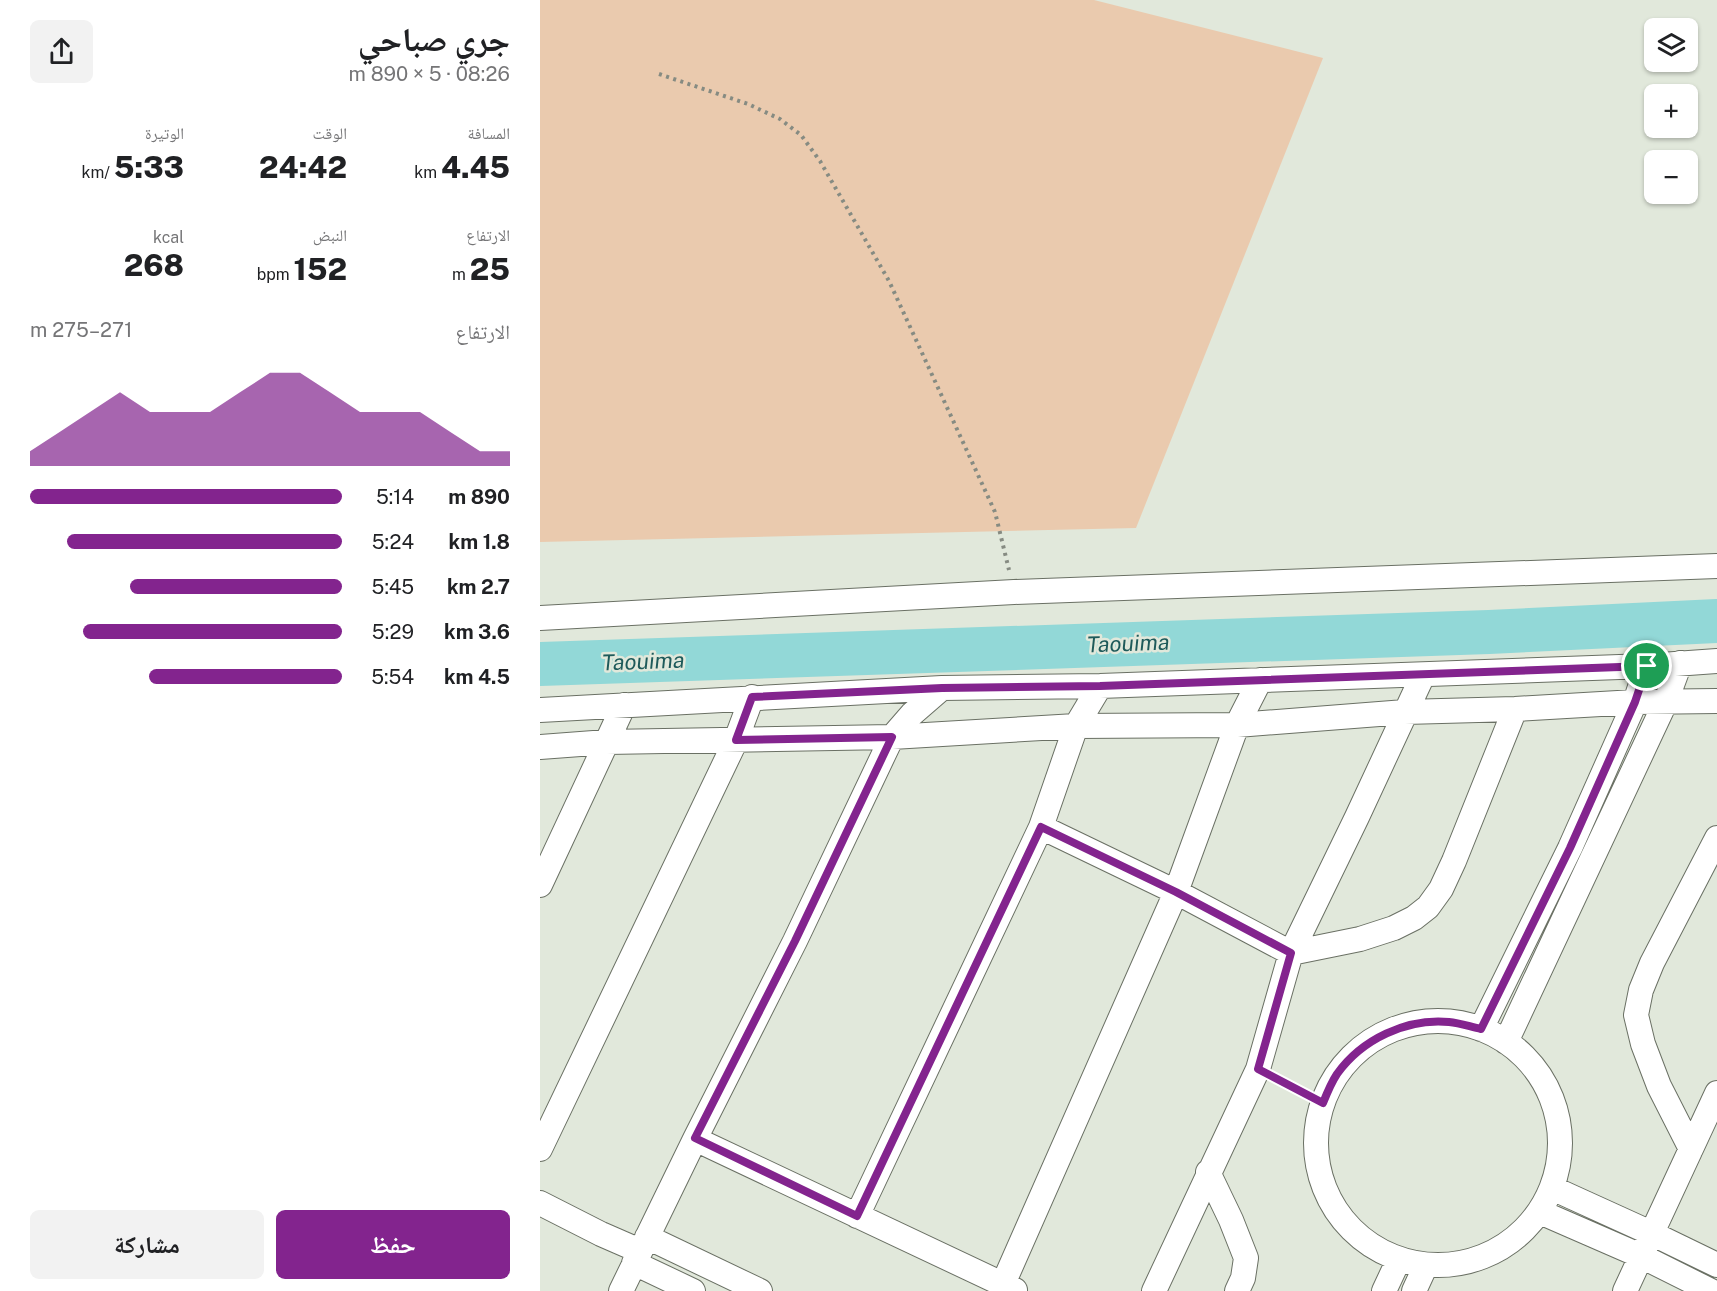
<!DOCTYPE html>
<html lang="ar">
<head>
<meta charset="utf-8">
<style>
  :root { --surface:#fff; --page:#f2f2f2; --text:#202124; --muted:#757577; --accent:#83248e }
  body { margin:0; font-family:"Public Sans","Noto Naskh Arabic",sans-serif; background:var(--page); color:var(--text); direction:rtl; height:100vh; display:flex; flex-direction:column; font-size:22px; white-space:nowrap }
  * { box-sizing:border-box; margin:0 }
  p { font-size:20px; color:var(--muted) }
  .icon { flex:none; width:33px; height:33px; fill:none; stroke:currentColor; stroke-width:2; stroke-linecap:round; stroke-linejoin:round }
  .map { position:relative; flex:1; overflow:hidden; direction:ltr }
  .panel { display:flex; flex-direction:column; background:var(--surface); width:540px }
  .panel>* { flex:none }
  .fabs { position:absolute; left:1104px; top:18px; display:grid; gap:12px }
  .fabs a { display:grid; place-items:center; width:54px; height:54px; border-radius:9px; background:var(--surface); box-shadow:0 2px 4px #0004; font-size:30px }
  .pin { position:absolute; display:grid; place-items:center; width:51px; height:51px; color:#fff; margin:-26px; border:3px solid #fff; border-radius:50%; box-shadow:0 2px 6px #0007 }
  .round { display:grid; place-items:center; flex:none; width:63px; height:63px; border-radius:9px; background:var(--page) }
  .head { display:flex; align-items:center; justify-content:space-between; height:102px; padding:0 30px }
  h1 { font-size:33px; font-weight:800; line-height:45px }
  .stats { display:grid; grid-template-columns:repeat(3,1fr); gap:9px; height:102px; padding:6px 30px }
  .stats div { display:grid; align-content:center }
  .stats b { font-size:30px; font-weight:800 }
  .stats small { font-size:16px; font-weight:400 }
  .stats p { font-size:16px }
  .chart { height:168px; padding:12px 30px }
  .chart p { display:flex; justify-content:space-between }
  .chart svg { width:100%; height:108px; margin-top:6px; fill:var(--accent); opacity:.7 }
  .action { display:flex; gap:12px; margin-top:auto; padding:12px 30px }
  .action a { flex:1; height:69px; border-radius:9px; background:var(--accent); color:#fff; font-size:24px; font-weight:800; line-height:69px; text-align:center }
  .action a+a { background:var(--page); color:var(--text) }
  ul { padding:0 30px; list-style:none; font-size:20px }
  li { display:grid; grid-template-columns:96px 72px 1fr; align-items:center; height:45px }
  li i { height:15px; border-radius:8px; background:var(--accent) }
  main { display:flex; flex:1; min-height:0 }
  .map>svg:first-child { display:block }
</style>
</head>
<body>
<main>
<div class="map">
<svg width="1177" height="1291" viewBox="0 0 1177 1291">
  <rect width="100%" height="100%" fill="#e1e8db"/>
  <path fill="#eacaae" d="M0 0H554L783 58 596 528 0 542Z"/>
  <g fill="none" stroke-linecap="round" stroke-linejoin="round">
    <path stroke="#92d8d7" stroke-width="44" d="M0 664 949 632 1177 621"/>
    <defs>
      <path id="minor" d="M0 618 474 592 1177 566
        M0 710 402 688 560 686 1107 666 1177 661
        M0 747 67 742 352 737 536 726 697 725 865 712 975 709 1095 702 1177 701
        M501 827 636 892 751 953 820 939 854 928 874 918 888 907 901 889 914 861 975 709
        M0 885 84 705
        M776 1143a122 122 0 1 1 244 0a122 122 0 1 1-244 0Z
        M941 1029 1030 848 1095 702 1107 666
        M966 1042 1126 701 1140 663
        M155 1139 475 1290
        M0 1149 196 740 212 697
        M1151 1149 1119 1086 1103 1044 1096 1015 1101 990 1112 963 1177 838
        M668 1172 691 1220 706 1258 703 1278 697 1291
        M1012 1188 1111 1233 1177 1265
        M0 1203 61 1234 100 1251
        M1000 1212 1101 1256 1171 1291
        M317 1216 501 827 536 726 560 686
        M107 1237 220 1291
        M94 1263 153 1291
        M463 1284 636 892 697 725 720 680
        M81 1291 155 1139 255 941 352 737 372 714 402 688
        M614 1291 718 1069 751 953 817 817 883 675
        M844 1291 859 1259
        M874 1291 886 1265
        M1085 1291 1177 1093"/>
    </defs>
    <use href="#minor" stroke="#6a7064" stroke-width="26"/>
    <path stroke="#868b82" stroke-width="4" stroke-dasharray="3 4.5" stroke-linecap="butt" d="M119 74 208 104 240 119 261 135 280 161 349 281 455 512 469 570
      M737 1079 783 1103"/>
    <use href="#minor" stroke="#fff" stroke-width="24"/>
  </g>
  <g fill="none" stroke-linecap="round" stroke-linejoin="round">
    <defs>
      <path id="route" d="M1107 666 1095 702 1030 848 941 1029C931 1027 920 1023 909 1022 867 1018 822 1039 797 1074 791 1083 787 1093 783 1103L718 1069 751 953 636 892 501 827 317 1216 155 1138 255 941 352 737 196 740 212 697 402 688 560 686Z"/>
    </defs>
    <use href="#route" stroke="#fff" stroke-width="12"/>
    <use href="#route" stroke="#83248e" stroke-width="8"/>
  </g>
  <g text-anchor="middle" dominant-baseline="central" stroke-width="5" stroke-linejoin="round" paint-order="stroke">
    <g font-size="22" font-style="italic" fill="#1e5a5a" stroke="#e1e8db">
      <text transform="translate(588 643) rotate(-2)">Taouima</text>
      <text transform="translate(103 661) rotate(-2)">Taouima</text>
    </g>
  </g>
</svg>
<div class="fabs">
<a><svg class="icon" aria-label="layers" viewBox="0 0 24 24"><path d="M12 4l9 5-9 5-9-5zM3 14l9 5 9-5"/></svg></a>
<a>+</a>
<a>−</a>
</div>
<div class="pin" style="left:1107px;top:666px;background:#1e9e55"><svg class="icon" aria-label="arrive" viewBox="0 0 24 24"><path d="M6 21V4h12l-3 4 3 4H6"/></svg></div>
</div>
<section class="panel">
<div class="head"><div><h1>جري صباحي</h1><p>08:26 · 5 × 890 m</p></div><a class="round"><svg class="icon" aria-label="share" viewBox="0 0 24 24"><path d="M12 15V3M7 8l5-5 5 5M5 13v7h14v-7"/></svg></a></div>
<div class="stats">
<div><p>المسافة</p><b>4.45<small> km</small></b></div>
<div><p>الوقت</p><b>24:42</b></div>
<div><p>الوتيرة</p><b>5:33<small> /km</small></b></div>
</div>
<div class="stats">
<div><p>الارتفاع</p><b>25<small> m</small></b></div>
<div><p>النبض</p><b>152<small> bpm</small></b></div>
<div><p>kcal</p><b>268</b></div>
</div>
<div class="chart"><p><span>الارتفاع</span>271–275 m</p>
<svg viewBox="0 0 160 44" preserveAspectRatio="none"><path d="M0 44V38L10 30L20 22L30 14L40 22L50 22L60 22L70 14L80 6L90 6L100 14L110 22L120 22L130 22L140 30L150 38L160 38V44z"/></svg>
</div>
<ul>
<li><b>890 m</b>5:14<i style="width:100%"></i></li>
<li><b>1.8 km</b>5:24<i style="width:88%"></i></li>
<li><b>2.7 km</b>5:45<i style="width:68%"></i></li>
<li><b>3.6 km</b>5:29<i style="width:83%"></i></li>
<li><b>4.5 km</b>5:54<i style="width:62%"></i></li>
</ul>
<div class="action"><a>حفظ</a><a>مشاركة</a></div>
</section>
</main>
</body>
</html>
